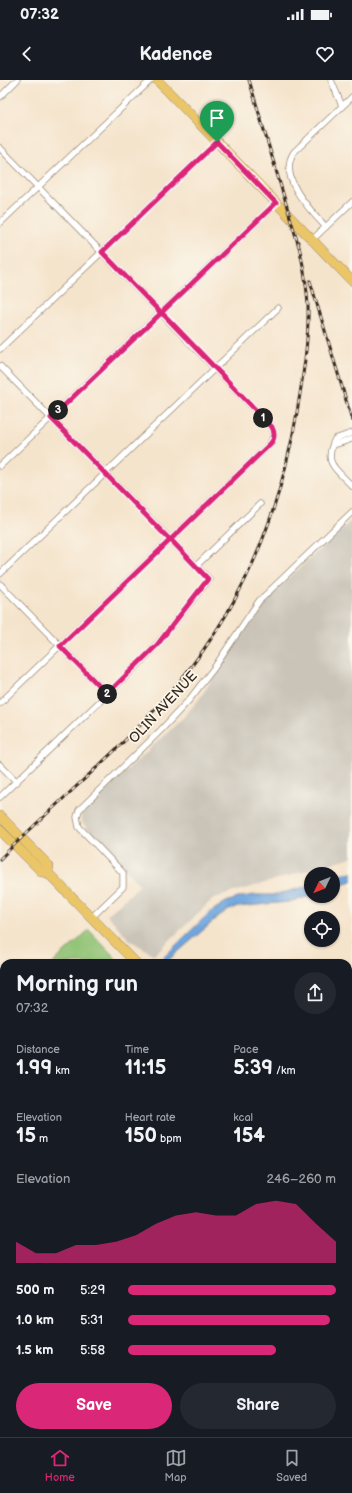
<!DOCTYPE html>
<html lang="en">
<head>
<meta charset="utf-8">
<style>
  :root { --surface:#171b24; --page:#242831; --text:#f1f3f6; --muted:#9ea1a6; --line:#363941; --accent:#db2777 }
  body { margin:0; font-family:"Balsamiq Sans",sans-serif; background:var(--page); color:var(--text); height:100vh; display:flex; flex-direction:column; font-size:15px; white-space:nowrap }
  * { box-sizing:border-box; margin:0 }
  p { font-size:13px; color:var(--muted) }
  .icon { flex:none; width:22px; height:22px; fill:none; stroke:currentColor; stroke-width:2; stroke-linecap:round; stroke-linejoin:round }
  .map { position:relative; flex:1; overflow:hidden }
  .panel { position:absolute; left:0px; top:879px; width:352px; height:478px; display:flex; flex-direction:column; background:var(--surface); border-radius:12px 12px 0 0; box-shadow:0 1px 3px #0004 }
  .panel>* { flex:none }
  .needle { width:26px; rotate:227deg }
  .buttons { position:absolute; left:304px; top:787px; display:grid; gap:8px }
  .buttons a { display:grid; place-items:center; width:36px; height:36px; border-radius:50%; background:var(--surface); box-shadow:0 1px 3px #0004; font-size:20px }
  .pin { position:absolute; display:grid; place-items:center; width:34px; height:34px; color:#fff; margin:-41px -17px; border-radius:50% 50% 50% 0; rotate:-45deg; box-shadow:0 0 4px #0007 }
  .pin .icon { rotate:45deg }
  .km { position:absolute; width:20px; height:20px; margin:-10px; border-radius:50%; background:#222; color:#fff; font-size:11px; line-height:20px; text-align:center }
  .round { display:grid; place-items:center; flex:none; width:42px; height:42px; border-radius:21px; background:var(--page) }
  .headline { display:flex; align-items:center; justify-content:space-between; height:68px; padding:0 16px }
  h1 { font-size:22px; font-weight:700; line-height:30px }
  .figures { display:grid; grid-template-columns:repeat(3,1fr); gap:6px; height:68px; padding:4px 16px }
  .figures div { display:grid; align-content:center }
  .figures b { font-size:20px; font-weight:700 }
  .figures small { font-size:11px; font-weight:400 }
  .figures p { font-size:11px }
  .chart { height:112px; padding:8px 16px }
  .chart p { display:flex; justify-content:space-between }
  .chart svg { width:100%; height:72px; margin-top:4px; fill:var(--accent); opacity:.7 }
  .cta { display:flex; gap:8px; margin-top:auto; padding:8px 16px }
  .cta a { flex:1; height:46px; border-radius:24px; background:var(--accent); color:#fff; font-size:16px; font-weight:700; line-height:46px; text-align:center }
  .cta a+a { background:var(--page); color:var(--text) }
  ul { padding:0 16px; list-style:none; font-size:13px }
  li { display:grid; grid-template-columns:64px 48px 1fr; align-items:center; height:30px }
  li i { height:10px; border-radius:5px; background:var(--accent) }
  .status { display:flex; justify-content:space-between; align-items:center; height:28px; padding:0 20px; background:var(--surface); direction:ltr }
  .status svg { height:11px; fill:currentColor }
  header { display:flex; justify-content:space-between; align-items:center; height:52px; padding:0 16px; background:var(--surface); font-size:18px; font-weight:700 }
  .tabs { display:flex; justify-content:space-around; align-items:center; height:56px; border-top:1px solid var(--line); background:var(--surface); font-size:11px; color:var(--muted) }
  .tabs a { display:grid; justify-items:center; gap:2px }
  .tabs .on { color:var(--accent) }
  .map>svg:first-child { display:block }
</style>
</head>
<body>
<div class="status"><b>07:32</b><svg viewBox="0 0 49 12"><path d="M0 12V9h3v3zM5 12V6h3v6zM10 12V3h3v9zM15 12V0h3v12zM26 1h20v11H26zM47 4h2v5h-2z"/></svg></div>
<header><svg class="icon" aria-label="back" viewBox="0 0 24 24"><path d="M15 5l-7 7 7 7"/></svg>Kadence<svg class="icon" aria-label="heart" viewBox="0 0 24 24"><path d="M12 20l-8-8c-3-5 5-10 8-4 3-6 11-1 8 4z"/></svg></header>
<div class="map">
<svg width="352" height="1357" viewBox="0 0 352 1357">
  <rect width="100%" height="100%" fill="#fbf7ec"/>
  <filter id="ink" filterUnits="userSpaceOnUse"><feTurbulence type="fractalNoise" baseFrequency=".025" numOctaves="2"/><feDisplacementMap in="SourceGraphic" scale="8" xChannelSelector="R" yChannelSelector="G"/><feConvolveMatrix kernelMatrix="1 2 1 2 8 2 1 2 1" color-interpolation-filters="sRGB"/></filter>
  <filter id="wash" filterUnits="userSpaceOnUse"><feTurbulence type="fractalNoise" baseFrequency=".012" numOctaves="4" result="noise"/><feDisplacementMap in="SourceGraphic" scale="16" xChannelSelector="R" yChannelSelector="G"/><feGaussianBlur stdDeviation="0.9" result="paint"/><feColorMatrix in="noise" values="0 0 0 0 0 0 0 0 0 0 0 0 0 0 0 0 0 1.4 0 .05"/><feComposite in="paint" operator="in"/></filter>
  <g filter="url(#wash)">
    <rect width="100%" height="100%" fill="#f5e4cc"/>
    <path fill="#e8d9ba" d="M352 892V1090L348 1086V896Z"/>
    <path fill="#c9c3b8" d="M352 440V777L214 818 154 875 130 860 107 835 140 805 81 742V733L183 638 200 618 263 521Z"/>
    <path fill="#90c374" stroke="#667649" d="M89 850 120 883H53Z
      M0 893 4 894V1184L0 1188Z
      M348 1117 352 1121V1357H0V1189L4 1185V1353H348Z"/>
    <path fill="#70a6de" stroke="#56687e" d="M352 792V801L333 806V795Z
      M311 804V816L288 822 238 827 229 830 216 839 165 883H158L209 833 226 822 241 817 255 815H275L301 808Z"/>
  </g>
  <g filter="url(#ink)">
    <g fill="none" stroke-linecap="round" stroke-linejoin="round">
      <path stroke="#d0bfa9" stroke-width="5.5" stroke-dasharray="5.5 3" stroke-linecap="butt" d="M348 1207 352 1204"/>
      <defs>
        <path id="minor" d="M331 0 342 26
          M0 17 17 0
          M0 68 272 347 274 355 270 364 0 623
          M0 143 151 0
          M326 147C310 130 277 97 294 72L352 17
          M312 160 352 122
          M0 269 217 62
          M0 286 209 499 163 557 145 578 0 717
          M352 353 335 359C323 384 335 388 352 406
          M333 363 337 364 352 359
          M0 386 276 123
          M196 486 260 424
          M0 494 278 228
          M0 504 107 614
          M0 685 17 702
          M91 838 123 807V793L79 747 77 737 79 730 161 650 189 620 214 588 259 521 352 432
          M295 1357 299 1353"/>
        <path id="primary" d="M157 0 352 201
          M0 736 49 786 48 793
          M0 750 42 792 48 793 136 883
          M348 1101 352 1106"/>
      </defs>
      <use href="#minor" stroke="#988775" stroke-width="7"/>
      <use href="#primary" stroke="#988775" stroke-width="10"/>
      <use href="#minor" stroke="#fff" stroke-width="5.5"/>
      <use href="#primary" stroke="#ebc669" stroke-width="9"/>
      <defs>
        <path id="rail" d="M249 0 299 167
          M310 201 352 340
          M0 779C48 730 102 686 149 636 232 549 275 455 296 338 302 302 309 263 308 226 307 205 303 183 298 162"/>
      </defs>
      <use href="#rail" stroke="#3b2a1e" stroke-width="3"/>
      <use href="#rail" stroke="#fbf7ec" stroke-width="1.5" stroke-dasharray="4.5" stroke-linecap="butt"/>
    </g>
  </g>
  <g fill="none" stroke-linecap="round" stroke-linejoin="round" filter="url(#ink)">
    <defs>
      <path id="route" d="M217 62 102 172 161 233 165 236 272 347C275 353 275 359 270 364L60 566 107 614 157 565 208 499 173 462 170 460 51 338 158 236 161 233 276 123 217 62"/>
    </defs>
    <use href="#route" stroke="#fff" stroke-width="8"/>
    <use href="#route" stroke="#db2777" stroke-width="5"/>
  </g>
  <g text-anchor="middle" dominant-baseline="central" stroke-width="3.5" stroke-linejoin="round" paint-order="stroke">
    <g font-size="14" fill="#3b2a1e" stroke="#fbf7ec">
      <text transform="translate(163 627) rotate(-47)">OLIN AVENUE</text>
    </g>
  </g>
</svg>
<div class="buttons">
<a><svg class="needle" viewBox="-14 -14 28 28"><path d="M0-13l5 13h-10z" fill="#e53935"/><path d="M0 13l5-13h-10z" fill="#9ea1a6"/></svg></a>
<a><svg class="icon" aria-label="locate" viewBox="0 0 24 24"><circle cx="12" cy="12" r="6"/><path d="M12 2v4M12 18v4M2 12h4M18 12h4"/></svg></a>
</div>
<div class="pin" style="left:217px;top:62px;background:#1e9e55"><svg class="icon" aria-label="arrive" viewBox="0 0 24 24"><path d="M6 21V4h12l-3 4 3 4H6"/></svg></div>
<b class="km" style="left:263px;top:338px">1</b>
<b class="km" style="left:107px;top:614px">2</b>
<b class="km" style="left:58px;top:330px">3</b>
<section class="panel">
<div class="headline"><div><h1>Morning run</h1><p>07:32</p></div><a class="round"><svg class="icon" aria-label="share" viewBox="0 0 24 24"><path d="M12 15V3M7 8l5-5 5 5M5 13v7h14v-7"/></svg></a></div>
<div class="figures">
<div><p>Distance</p><b>1.99<small> km</small></b></div>
<div><p>Time</p><b>11:15</b></div>
<div><p>Pace</p><b>5:39<small> /km</small></b></div>
</div>
<div class="figures">
<div><p>Elevation</p><b>15<small> m</small></b></div>
<div><p>Heart rate</p><b>150<small> bpm</small></b></div>
<div><p>kcal</p><b>154</b></div>
</div>
<div class="chart"><p><span>Elevation</span>246–260 m</p>
<svg viewBox="0 0 160 44" preserveAspectRatio="none"><path d="M0 44V31L10 38L20 38L30 33L40 33L50 31L60 27L70 20L80 15L90 13L100 15L110 15L120 8L130 6L140 8L150 20L160 31V44z"/></svg>
</div>
<ul>
<li><b>500 m</b>5:29<i style="width:100%"></i></li>
<li><b>1.0 km</b>5:31<i style="width:97%"></i></li>
<li><b>1.5 km</b>5:58<i style="width:71%"></i></li>
</ul>
<div class="cta"><a>Save</a><a>Share</a></div>
</section>
</div>
<nav class="tabs">
<a class="on"><svg class="icon" aria-label="home" viewBox="0 0 24 24"><path d="M3 11l9-7 9 7M6 9v11h12V9"/></svg>Home</a>
<a><svg class="icon" aria-label="map" viewBox="0 0 24 24"><path d="M3 6l6-2 6 2 6-2v14l-6 2-6-2-6 2zM9 4v14M15 6v14"/></svg>Map</a>
<a><svg class="icon" aria-label="saved" viewBox="0 0 24 24"><path d="M7 4h10v16l-5-4-5 4z"/></svg>Saved</a>
</nav>
</body>
</html>
